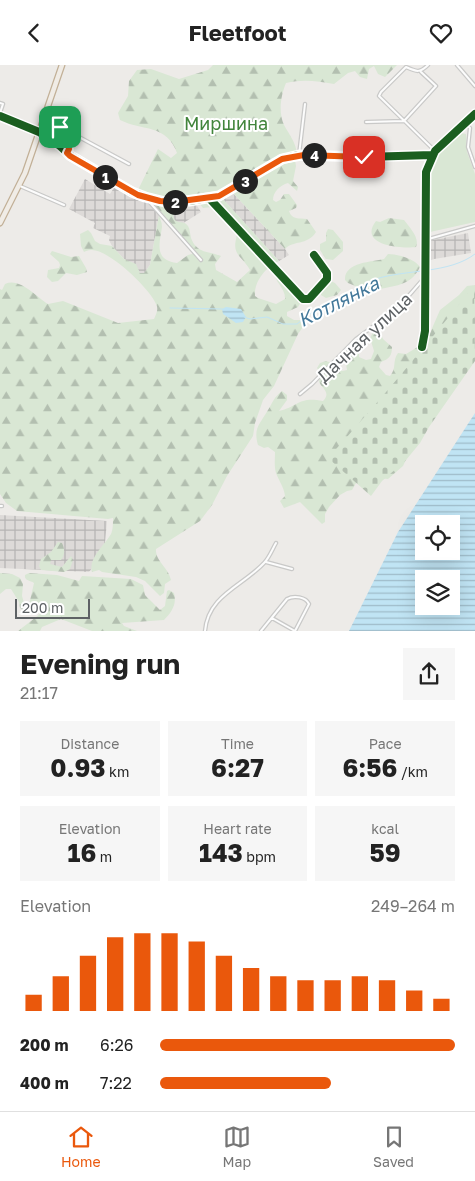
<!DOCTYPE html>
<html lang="en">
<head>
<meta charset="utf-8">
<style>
  :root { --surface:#fff; --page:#f6f6f6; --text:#222; --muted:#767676; --line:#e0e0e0; --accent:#ea580c }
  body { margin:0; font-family:"Golos Text",sans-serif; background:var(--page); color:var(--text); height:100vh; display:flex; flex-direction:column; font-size:19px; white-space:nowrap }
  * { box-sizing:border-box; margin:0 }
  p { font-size:16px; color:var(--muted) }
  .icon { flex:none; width:28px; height:28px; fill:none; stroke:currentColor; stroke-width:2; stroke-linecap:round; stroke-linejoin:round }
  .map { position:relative; height:566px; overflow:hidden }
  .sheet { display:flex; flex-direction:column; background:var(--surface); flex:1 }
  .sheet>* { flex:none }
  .fabs { position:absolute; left:415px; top:450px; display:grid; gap:10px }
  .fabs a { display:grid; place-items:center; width:45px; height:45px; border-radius:0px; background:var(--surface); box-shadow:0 5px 20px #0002; font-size:25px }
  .scale { position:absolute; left:15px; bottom:12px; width:75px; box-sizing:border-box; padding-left:5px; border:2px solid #5e6265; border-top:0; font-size:14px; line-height:18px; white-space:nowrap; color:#5e6265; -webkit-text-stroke:4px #fff; paint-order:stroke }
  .pin { position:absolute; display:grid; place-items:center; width:42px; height:42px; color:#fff; margin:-21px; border-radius:10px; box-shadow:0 2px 8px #0006 }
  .km { position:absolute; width:25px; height:25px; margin:-12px; border-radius:50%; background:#222; color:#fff; font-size:14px; line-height:25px; text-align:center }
  .round { display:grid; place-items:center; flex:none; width:52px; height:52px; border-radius:0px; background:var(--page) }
  .overview { display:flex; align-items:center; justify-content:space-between; height:85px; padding:0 20px }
  h1 { font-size:28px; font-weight:700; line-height:38px }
  .figures { display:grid; grid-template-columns:repeat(3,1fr); gap:8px; height:85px; padding:5px 20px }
  .figures div { display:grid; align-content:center; border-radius:0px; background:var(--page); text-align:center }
  .figures b { font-size:25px; font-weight:700 }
  .figures small { font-size:14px; font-weight:400 }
  .figures p { font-size:14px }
  .chart { height:140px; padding:10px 20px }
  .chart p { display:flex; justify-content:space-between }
  .chart svg { width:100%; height:90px; margin-top:5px; stroke:var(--accent); stroke-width:6 }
  ul { padding:0 20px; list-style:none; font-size:16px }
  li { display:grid; grid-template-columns:80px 60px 1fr; align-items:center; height:38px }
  li i { height:12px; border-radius:6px; background:var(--accent) }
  header { display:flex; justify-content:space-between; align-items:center; height:65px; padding:0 20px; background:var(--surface); font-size:22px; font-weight:700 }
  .tabs { display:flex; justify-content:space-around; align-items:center; height:70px; border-top:1px solid var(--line); background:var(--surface); font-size:14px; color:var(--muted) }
  .tabs a { display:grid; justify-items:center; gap:2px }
  .tabs .current { color:var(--accent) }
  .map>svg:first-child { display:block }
</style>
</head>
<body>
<header><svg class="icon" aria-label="back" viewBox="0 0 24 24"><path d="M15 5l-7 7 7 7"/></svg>Fleetfoot<svg class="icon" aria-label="heart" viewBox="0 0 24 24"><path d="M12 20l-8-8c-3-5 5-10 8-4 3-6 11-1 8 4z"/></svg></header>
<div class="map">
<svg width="475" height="566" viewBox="0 0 475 566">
  <defs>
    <pattern id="industrial-grid" width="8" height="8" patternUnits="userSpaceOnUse" patternTransform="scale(1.25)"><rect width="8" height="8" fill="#dddad8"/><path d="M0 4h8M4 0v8" fill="none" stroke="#b6b4b3"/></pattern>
    <pattern id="forest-firs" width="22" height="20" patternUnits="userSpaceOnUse" patternTransform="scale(1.25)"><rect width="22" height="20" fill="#d9e7d4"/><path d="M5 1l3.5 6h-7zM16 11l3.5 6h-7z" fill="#b3bfb0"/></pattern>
    <pattern id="cemetery-stones" width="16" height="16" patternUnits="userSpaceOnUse" patternTransform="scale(1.25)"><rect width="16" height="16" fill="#d9e7d4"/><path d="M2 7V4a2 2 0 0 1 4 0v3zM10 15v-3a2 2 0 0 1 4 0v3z" fill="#b3bfb0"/></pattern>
    <pattern id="water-rules" width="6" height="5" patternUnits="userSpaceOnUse" patternTransform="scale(1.25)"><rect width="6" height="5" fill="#c0e4f4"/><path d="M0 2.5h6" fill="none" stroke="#9fbcc9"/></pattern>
  </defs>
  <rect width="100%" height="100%" fill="#edebe8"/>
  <path fill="url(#industrial-grid)" d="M85 114 110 129 115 121 143 133 159 150 150 200 144 208H140L133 198 124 194 112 181 109 175 110 171 93 163 95 158 69 144Z
    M233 128 285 184 289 190 279 196 222 133Z
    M163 139H196L201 147 177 162Z
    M468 168 471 188 428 195V176Z
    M0 450 107 456 104 489 89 507 0 503Z"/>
  <path fill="#d9e7d4" d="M461 68 466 69 467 87 475 109V157L430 167 429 103 438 88Z"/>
  <path fill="url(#forest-firs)" d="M213 0H397L385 12 378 9 374 1 369 4 367 14 360 12 355 6 348 8 334 19C317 16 303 14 286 18 281 30 278 47 284 60 289 69 296 78 297 89L282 92 215 131 188 135 166 134 139 128 138 125 158 84 171 93 177 88C167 59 142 66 120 55L118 48 128 31 129 16 137 5 151 4 179 14 208 5Z
    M289 93 295 95 296 101 293 116 298 122 297 126 288 118C280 120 273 127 273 135L276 137 280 135 284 129H289L297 140 296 143 289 146C292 155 299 153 307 154L316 167C307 181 293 175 285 184L233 128 280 97Z
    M222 133 279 196C266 202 254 216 255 231L258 233 276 239 285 234C286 223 273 216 274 205L302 235 298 242 287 247V251L294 255H304L305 259 298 269 274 321 263 335 255 358 253 371 227 411 212 440 200 456 156 484C155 496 169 503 171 515L165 519 164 528 160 531 145 516 136 512 102 507 99 505 92 507C88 493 104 481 111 469 113 465 113 458 113 453L108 454 17 446 6 438 0 429V224L2 225 5 219C20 212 36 232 48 239L63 236 118 258 154 254C156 249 159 245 156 239 150 224 109 184 91 185 88 185 86 186 84 187L81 181 80 169 88 165 91 168 95 176 100 179 112 181 124 194 136 199 140 208H144L150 200 159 150C160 154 162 157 162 162 160 177 153 195 177 198L188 190 192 189 193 186 191 182 152 137 180 139V141L173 146C173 163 183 153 188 161 190 164 190 169 191 173 197 189 209 186 221 191L215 199 216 205 237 217 250 205C241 189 231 191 237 170L212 142 203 143 199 138 201 136Z
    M389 153 404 155C410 163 420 173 416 182 403 184 357 181 376 156L380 157Z
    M328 164 333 165 343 177V186L333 195 326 194 320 185V179L326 176V168Z
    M52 186 71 192 79 191 86 203 87 207 77 210 66 208 58 216 52 217 47 212 48 205 59 203 60 200 59 197 50 189Z
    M388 189C398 189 415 194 420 202 410 224 388 220 370 227L348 218 345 215C344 197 372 197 384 194Z
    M328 215 335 218 341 225 337 230 326 233 321 230 319 223 323 216Z
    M475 220V293L411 384 403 401 388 414 360 411 352 425 347 426 340 430 329 442 325 449V457L322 459 300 437 284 443 280 436 285 431C284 422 279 416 276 408 274 401 275 394 275 387L268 382 264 383 258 380C253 363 260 359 268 345 273 337 274 332 282 326L287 330V335L279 346C299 341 299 331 323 336 331 328 323 324 319 317L321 309 317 303 320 298 326 296 332 298 337 294 342 306 347 305 344 288 350 279 359 285V292L366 295 371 294 374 286 370 273 377 260 383 274 392 282C392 291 389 294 381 297L379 302 386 310 390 311C397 303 392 296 398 288L406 289 416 283 430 268 440 245 459 230 467 221Z
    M58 477 62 478C65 484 65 490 61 495H51L50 499 62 502 71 491 73 495 70 504 64 507 41 505 39 501 41 494 51 487Z
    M0 508 12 509 20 513 23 519 22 531 25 541 23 545 20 543 19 537 11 524H6L0 529Z
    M29 508 57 510 79 516 82 511 131 514 143 520 145 530 160 545 165 541 167 526 169 525 174 528C177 539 172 547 164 555L122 558 124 561 137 566H92L61 554 42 562 40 566H18L40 549 29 540 34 518C30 515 24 516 25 510Z"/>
  <path fill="url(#cemetery-stones)" d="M474 221 475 296 429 362 420 378 406 395 382 416 371 431 328 393C379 337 426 280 474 221Z"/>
  <path fill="url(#water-rules)" fill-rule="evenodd" d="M226 242 241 244 246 252 243 257 236 258 223 249 222 244Z
    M475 348V566H349L398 467ZM424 459H451V486H424ZM424 514H451V541H424Z"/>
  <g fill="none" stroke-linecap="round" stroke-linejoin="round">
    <path stroke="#c0e4f4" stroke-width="1" d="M170 243 222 244
      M244 252 250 254 267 252 283 259H297C307 251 317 243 328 237 340 231 353 229 364 223 368 220 371 215 376 214 407 204 449 209 475 189"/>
    <defs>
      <path id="minor" d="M428 0C420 8 417 7 406 2L381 27 379 31 435 86
        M457 0 475 21
        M0 38 3 39 0 48
        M45 56 66 65 129 99
        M366 57 404 56 436 21 421 7
        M465 58 470 63 468 82 475 102
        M66 66 69 84 67 88
        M40 67 60 81 71 91 132 127 154 135 174 137 219 131 282 94 299 90 364 92 432 90
        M299 90 305 39
        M20 121 64 140
        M145 132 201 195
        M209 133 303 234H309L327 214V208L314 190
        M425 175 475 161
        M422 282 425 266 426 107 435 86 475 49
        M300 329 312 319 356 274 398 243 425 212
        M0 441H2
        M266 497 292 504
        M272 553 295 566
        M205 566C208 530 243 521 264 498 269 493 272 485 276 478
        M261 566 287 534C294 530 306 532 309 539L295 566"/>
      <path id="tertiary" d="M0 51 38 66"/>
      <path id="trunk" d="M0 158 25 108 62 0"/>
    </defs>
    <use href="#minor" stroke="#c9c9c8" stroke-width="4.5"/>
    <use href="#tertiary" stroke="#c9c9c8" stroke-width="5"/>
    <use href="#trunk" stroke="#c2b097" stroke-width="7"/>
    <use href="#minor" stroke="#fcfcfc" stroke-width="2"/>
    <use href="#tertiary" stroke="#fcfcfc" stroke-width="2.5"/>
    <use href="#trunk" stroke="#f0ece6" stroke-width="4.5"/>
    <defs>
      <path id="cycleway" d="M0 51 39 67 60 81 71 91 132 127 145 132 165 137 189 136 219 131 282 94 299 90 364 92 432 90
        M209 133 303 234H309L327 214V208L314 190
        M422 282 425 266 426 107 435 86 475 49"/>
    </defs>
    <use href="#cycleway" stroke="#fff" stroke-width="11"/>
    <use href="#cycleway" stroke="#1b5e20" stroke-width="8"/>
  </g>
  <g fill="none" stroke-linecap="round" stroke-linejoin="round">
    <defs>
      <path id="route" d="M60 62 66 65 69 84 67 88 70 91 138 130 160 136 174 137 219 131 282 94 304 90 364 92"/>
    </defs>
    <use href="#route" stroke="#fff" stroke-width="10"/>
    <use href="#route" stroke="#ea580c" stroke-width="6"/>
  </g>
  <g text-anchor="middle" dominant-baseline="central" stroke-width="4" stroke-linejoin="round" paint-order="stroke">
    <g font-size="18" fill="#42853c" stroke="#fff">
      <text x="226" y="58">Миршина</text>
    </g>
    <g font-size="18" fill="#5e6265" stroke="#fff">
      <text transform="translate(364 272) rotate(-43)">Дачная улица</text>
    </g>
    <g font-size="19" font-style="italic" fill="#43789a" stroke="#fff">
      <text transform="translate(338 236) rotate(-27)">Котлянка</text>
    </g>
  </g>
</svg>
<div class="fabs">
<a><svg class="icon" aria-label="locate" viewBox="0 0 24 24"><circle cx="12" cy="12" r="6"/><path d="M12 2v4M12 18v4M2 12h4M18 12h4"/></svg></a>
<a><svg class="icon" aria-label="layers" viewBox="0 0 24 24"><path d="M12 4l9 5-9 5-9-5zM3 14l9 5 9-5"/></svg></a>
</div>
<div class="scale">200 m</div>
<div class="pin" style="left:60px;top:62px;background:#1e9e55"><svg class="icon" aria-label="arrive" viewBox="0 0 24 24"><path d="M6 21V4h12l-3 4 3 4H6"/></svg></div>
<div class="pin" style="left:364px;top:92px;background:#d93025"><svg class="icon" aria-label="check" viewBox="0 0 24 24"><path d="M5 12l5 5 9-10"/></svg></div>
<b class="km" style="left:105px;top:112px">1</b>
<b class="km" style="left:175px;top:137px">2</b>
<b class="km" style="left:245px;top:116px">3</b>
<b class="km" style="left:314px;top:90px">4</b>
</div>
<section class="sheet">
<div class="overview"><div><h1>Evening run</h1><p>21:17</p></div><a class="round"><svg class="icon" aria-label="share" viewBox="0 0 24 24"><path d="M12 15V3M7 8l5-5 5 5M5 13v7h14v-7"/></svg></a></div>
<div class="figures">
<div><p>Distance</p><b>0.93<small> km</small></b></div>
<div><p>Time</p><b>6:27</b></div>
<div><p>Pace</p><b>6:56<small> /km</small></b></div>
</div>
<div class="figures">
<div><p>Elevation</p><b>16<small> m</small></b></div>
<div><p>Heart rate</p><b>143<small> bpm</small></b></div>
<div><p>kcal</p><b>59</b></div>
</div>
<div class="chart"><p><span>Elevation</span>249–264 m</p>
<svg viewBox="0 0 160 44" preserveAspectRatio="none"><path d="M5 44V36M15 44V27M25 44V17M35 44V8M45 44V6M55 44V6M65 44V10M75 44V17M85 44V23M95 44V27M105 44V29M115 44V29M125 44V27M135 44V29M145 44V34M155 44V38"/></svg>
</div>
<ul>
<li><b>200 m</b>6:26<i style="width:100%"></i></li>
<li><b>400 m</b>7:22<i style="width:58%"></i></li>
</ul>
</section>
<nav class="tabs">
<a class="current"><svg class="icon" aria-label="home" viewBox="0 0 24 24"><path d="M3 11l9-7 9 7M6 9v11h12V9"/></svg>Home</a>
<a><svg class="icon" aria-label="map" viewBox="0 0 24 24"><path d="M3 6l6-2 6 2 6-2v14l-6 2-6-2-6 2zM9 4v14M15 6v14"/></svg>Map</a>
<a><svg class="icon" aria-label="saved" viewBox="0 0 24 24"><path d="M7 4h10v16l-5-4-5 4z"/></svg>Saved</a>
</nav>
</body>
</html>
